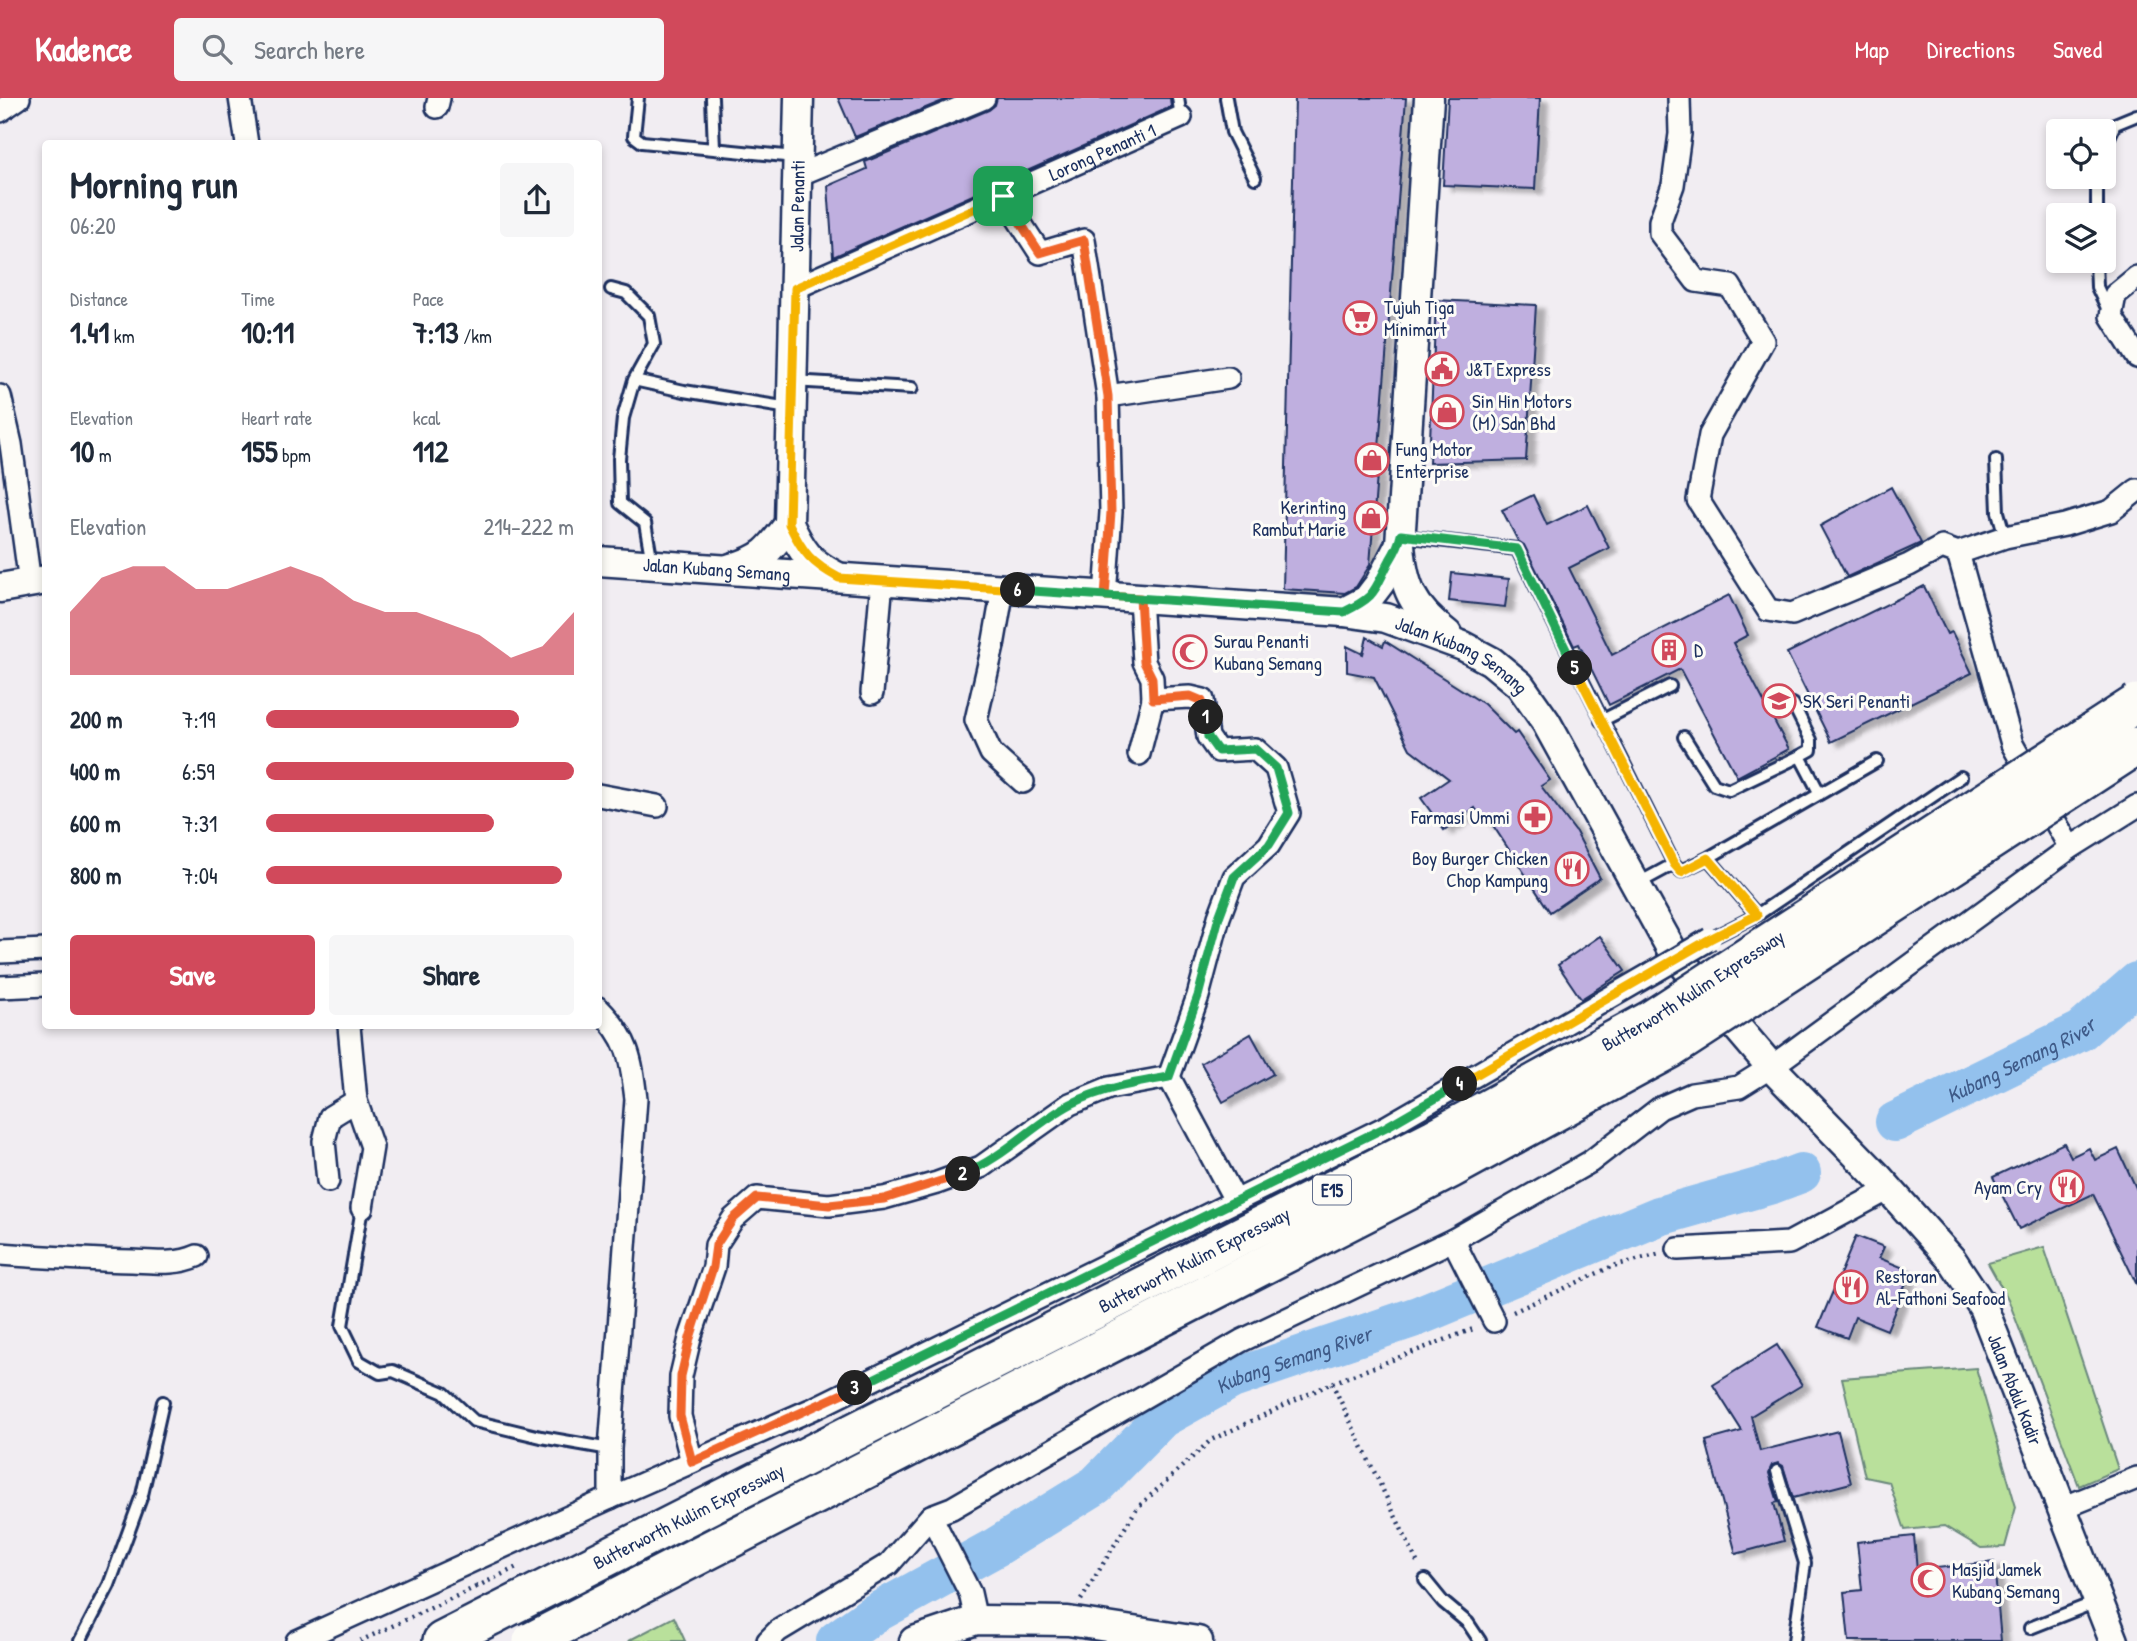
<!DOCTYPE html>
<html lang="en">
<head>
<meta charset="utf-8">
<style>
  :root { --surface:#fff; --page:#f6f6f7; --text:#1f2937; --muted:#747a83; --accent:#d1495b }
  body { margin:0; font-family:"Patrick Hand",sans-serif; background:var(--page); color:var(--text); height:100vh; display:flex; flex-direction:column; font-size:26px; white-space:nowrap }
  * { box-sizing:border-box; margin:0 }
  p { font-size:23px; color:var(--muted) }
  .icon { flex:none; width:38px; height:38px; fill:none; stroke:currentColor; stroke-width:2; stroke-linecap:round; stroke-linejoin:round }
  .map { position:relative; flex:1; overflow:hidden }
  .side { position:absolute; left:42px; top:42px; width:560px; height:889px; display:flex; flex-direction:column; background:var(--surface); border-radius:7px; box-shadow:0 4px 10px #0003 }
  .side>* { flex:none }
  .controls { position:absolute; left:2046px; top:21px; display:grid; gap:14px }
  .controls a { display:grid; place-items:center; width:70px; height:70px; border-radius:7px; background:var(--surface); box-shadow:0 4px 10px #0003; font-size:35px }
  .pin { position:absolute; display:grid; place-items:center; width:60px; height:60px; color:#fff; margin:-30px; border-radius:14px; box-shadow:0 4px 10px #0006 }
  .km { position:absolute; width:35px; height:35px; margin:-18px; border-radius:50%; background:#222; color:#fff; font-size:19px; line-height:35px; text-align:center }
  .round { display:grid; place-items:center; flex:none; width:74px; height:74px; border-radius:7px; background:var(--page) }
  .summary { display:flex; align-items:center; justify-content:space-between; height:119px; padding:0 28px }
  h1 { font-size:38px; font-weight:700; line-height:52px }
  .figures { display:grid; grid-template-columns:repeat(3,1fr); gap:10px; height:119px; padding:7px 28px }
  .figures div { display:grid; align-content:center }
  .figures b { font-size:30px; font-weight:700 }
  .figures small { font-size:19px; font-weight:400 }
  .figures p { font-size:19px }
  .chart { height:196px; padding:14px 28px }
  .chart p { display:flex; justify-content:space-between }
  .chart svg { width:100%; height:126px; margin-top:7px; fill:var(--accent); opacity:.7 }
  .primary-button { display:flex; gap:14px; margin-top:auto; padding:14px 28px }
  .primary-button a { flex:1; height:80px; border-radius:7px; background:var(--accent); color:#fff; font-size:28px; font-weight:700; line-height:80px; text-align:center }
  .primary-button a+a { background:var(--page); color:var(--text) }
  ul { padding:0 28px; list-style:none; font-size:23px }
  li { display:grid; grid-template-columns:112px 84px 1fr; align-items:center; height:52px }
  li i { height:18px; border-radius:9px; background:var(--accent) }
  header { display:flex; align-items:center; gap:42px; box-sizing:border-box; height:98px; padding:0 35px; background:var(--accent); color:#fff }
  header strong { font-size:33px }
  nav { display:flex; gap:38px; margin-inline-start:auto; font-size:24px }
  .search { width:490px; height:63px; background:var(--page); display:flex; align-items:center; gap:18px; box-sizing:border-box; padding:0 24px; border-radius:7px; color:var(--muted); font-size:26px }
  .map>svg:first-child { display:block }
</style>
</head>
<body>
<header>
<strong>Kadence</strong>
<div class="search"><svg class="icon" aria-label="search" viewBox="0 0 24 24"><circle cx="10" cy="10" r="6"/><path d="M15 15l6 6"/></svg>Search here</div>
<nav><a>Map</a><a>Directions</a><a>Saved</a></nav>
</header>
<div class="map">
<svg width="2137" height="1543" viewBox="0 0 2137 1543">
  <defs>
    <filter id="shadow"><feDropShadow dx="8" dy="4.5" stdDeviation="2" flood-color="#0004"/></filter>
  </defs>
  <rect width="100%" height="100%" fill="#f1edf2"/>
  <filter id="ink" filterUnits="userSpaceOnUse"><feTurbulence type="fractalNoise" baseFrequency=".0143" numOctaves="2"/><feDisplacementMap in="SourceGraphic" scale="14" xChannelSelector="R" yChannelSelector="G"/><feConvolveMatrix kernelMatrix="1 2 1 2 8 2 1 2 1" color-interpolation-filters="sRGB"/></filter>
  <g filter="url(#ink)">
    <path fill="#b9e09b" stroke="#6a887c" stroke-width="2" d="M2044 1149 2118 1371 2079 1388 2008 1201 1988 1165Z
      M1976 1270 2016 1409 2005 1449 1981 1450 1944 1428 1905 1432 1889 1384 1865 1379 1842 1280Z
      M674 1519 685 1543H628Z"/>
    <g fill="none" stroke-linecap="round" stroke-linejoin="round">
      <g stroke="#93c1ed" stroke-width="40">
        <path id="s1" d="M1895 1024 2081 933 2137 884"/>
        <path id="s2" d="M836 1543 872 1517 996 1449 1096 1387 1162 1320 1232 1281 1418 1218 1659 1118 1772 1086 1801 1075"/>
      </g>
    </g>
    <path fill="#bfafdf" stroke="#1b2f5e" stroke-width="2" filter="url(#shadow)" d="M838 0H950L855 39Z
      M997 0H1170L1171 9 833 159 828 88 867 71 865 64 989 12 995 7Z
      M1295 0H1406L1370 467 1356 489 1345 495 1283 491Z
      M1448 0H1540L1535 91 1443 87Z
      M1436 202 1536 207 1526 362 1429 365Z
      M1891 389 1921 445 1847 479 1820 428Z
      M1533 397 1547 427 1588 407 1609 450 1569 470 1612 557 1729 497 1748 537 1733 545 1789 651 1737 679 1680 571 1609 607 1579 546 1574 548 1524 447 1518 443 1502 412Z
      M1452 475 1509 481 1505 509 1449 503Z
      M1924 488 1947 536 1952 534 1972 575 1831 644 1787 555Z
      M1367 539 1383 548 1385 543 1484 606 1514 636 1517 634 1550 682 1541 688 1576 734 1600 780 1550 814 1490 723 1486 726 1475 710 1444 732 1421 700 1449 681 1410 651 1374 579 1347 574V548L1363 556Z
      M1600 838 1625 873 1581 901 1558 867Z
      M1251 936 1273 976 1223 1004 1201 965Z
      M2064 1045 2071 1059 2089 1050 2095 1062 2118 1051 2137 1092V1187L2093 1096 2019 1131 1993 1079Z
      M1856 1138 1884 1149 1879 1160 1911 1173 1887 1232 1855 1219 1847 1240 1818 1229Z
      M1777 1247 1802 1287 1751 1318 1760 1353 1838 1333 1851 1385 1793 1400 1783 1368 1778 1365 1772 1367 1769 1375 1778 1404 1774 1405 1784 1443 1736 1456 1706 1343 1742 1333 1713 1287Z
      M1914 1438 1917 1472 1994 1464 2001 1543H1849L1844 1494 1862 1492 1857 1444Z"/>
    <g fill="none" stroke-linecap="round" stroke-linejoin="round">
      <defs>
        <path id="service" d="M638 0 634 38 642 44 795 59
          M712 0 714 50
          M1178 0 1181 19
          M1226 0 1232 34 1255 80
          M2104 50 2115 26 2137 17
          M2097 79V117
          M2096 163 2097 189 2110 216
          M611 191 626 195 649 218 654 246 634 282 684 293 789 310
          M634 282 623 320 619 361 620 405 645 425 652 465
          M792 283 912 290
          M1996 362 1998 414 2005 439
          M1402 438 1517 451 1674 766 1681 773 1708 760
          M1793 606 1811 642V652L1800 658
          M1601 623 1670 588
          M1684 639 1714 687 1729 692 1800 658 1820 696
          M1637 786 1674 766
          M1757 817 1708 760 1877 663
          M1710 841 1757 817 1961 679
          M362 1110 342 1228 359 1263 380 1275 393 1273 444 1295 474 1323 541 1339 610 1351
          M1777 1373 1805 1465 1794 1543
          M1425 1482 1443 1504 1468 1525 1480 1543
          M2030 1530 2096 1504
          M80 1543 109 1487 142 1397 163 1304"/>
        <g id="minor">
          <path d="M240 0 247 46"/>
          <path d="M1679 0 1680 36 1673 87 1660 123V135L1696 183 1730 188 1763 243 1710 337 1698 402 1768 512 1792 516 1909 467 1942 449 1958 455 2005 439 2065 427 2111 413 2137 392"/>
          <path d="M437 9 439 0"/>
          <path d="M0 13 19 0"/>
          <path d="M798 77 984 0"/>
          <path d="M1003 98 1040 155 1084 142 1108 298 1111 414 1105 498"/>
          <path d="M2137 179 2115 197 2111 218 2137 259"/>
          <path id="s3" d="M795 190 1181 19"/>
          <path d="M0 298 11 346 30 485"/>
          <path d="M1108 298 1228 280"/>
          <path d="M1958 455 2012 646 2070 750"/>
          <path d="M1003 491 993 548 976 622 991 655 1023 684"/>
          <path d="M1140 500 1144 564 1152 580 1153 601 1190 599 1203 602 1208 639 1218 653 1255 651 1276 670 1289 715 1269 747 1234 779 1219 819 1198 898 1169 979 1235 1102"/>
          <path d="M872 595 882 483"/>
          <path d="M1139 656 1153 601"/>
          <path d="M598 697 657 708"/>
          <path d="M0 854 46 852"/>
          <path d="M0 889 46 887"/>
          <path d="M598 910C629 941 631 960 636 1001L610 1351V1400"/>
          <path d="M356 1003 372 1049 362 1110"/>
          <path d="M328 1083 324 1043 330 1019 356 1003 349 928"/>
          <path d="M1453 1142 1494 1223"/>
          <path d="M1678 1151 1789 1145 1889 1091"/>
          <path d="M0 1156C44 1159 88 1162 132 1163 155 1164 177 1167 197 1158"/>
          <path d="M692 1364 680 1318 681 1278 690 1240 714 1169 716 1147 733 1121 757 1100 829 1107 884 1100 937 1085 981 1069 1070 1006 1109 990 1169 979"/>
          <path d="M2060 1411 2137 1380"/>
          <path d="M931 1418 970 1495 976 1522"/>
          <path d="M297 1543 610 1400 815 1310 1386 1029 1654 874"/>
          <path d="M768 1543 778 1533 889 1466 931 1418 952 1410 1241 1243 1453 1142 1590 1064 1660 1010 1692 996 1739 989 1771 969 2070 750 2137 708"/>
        </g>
        <g id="secondary">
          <path d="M799 0 789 426C802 454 809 464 836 478"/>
          <path d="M1429 0 1400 446C1403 488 1412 510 1447 536"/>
          <path id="s4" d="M598 463 1344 514 1386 520 1463 548 1491 563 1520 587 1546 624 1673 854 1771 969 1878 1079 1952 1162 1983 1209 2114 1543"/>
          <path d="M731 470C763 461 769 453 789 426"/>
          <path d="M0 490 46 482"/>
          <path d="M1344 514 1367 502 1380 485 1400 446"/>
          <path d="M914 1543 976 1522 1068 1523 1198 1543"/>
        </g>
        <path id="motorway" d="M442 1543 493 1517"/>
      </defs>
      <use href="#service" stroke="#1b2f5e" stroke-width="16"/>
      <use href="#minor" stroke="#1b2f5e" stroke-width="26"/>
      <use href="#secondary" stroke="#1b2f5e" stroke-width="33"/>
      <use href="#motorway" stroke="#1b2f5e" stroke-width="42"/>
      <path stroke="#1b2f5e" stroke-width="4.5" stroke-dasharray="2 5" stroke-linecap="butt" d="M1513 1214 1613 1168 1660 1156
        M1332 1285 1419 1468
        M1081 1502 1137 1410 1211 1342 1332 1285 1476 1230
        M360 1543 476 1489"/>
      <use href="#service" stroke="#fdfcf7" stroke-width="10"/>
      <use href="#minor" stroke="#fdfcf7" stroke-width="21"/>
      <use href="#secondary" stroke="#fdfcf7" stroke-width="28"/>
      <use href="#motorway" stroke="#fdfcf7" stroke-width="37"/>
      <defs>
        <path id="minor-bridge" d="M1654 874 1710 841"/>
        <g id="motorway-bridge">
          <path id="s5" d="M493 1517 1434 1040 1650 922 2137 605"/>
          <path d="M532 1543 1451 1071 1671 951 2137 648"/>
        </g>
      </defs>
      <use href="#minor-bridge" stroke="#1b2f5e" stroke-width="26" stroke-linecap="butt"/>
      <use href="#motorway-bridge" stroke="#1b2f5e" stroke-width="42" stroke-linecap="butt"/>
      <path stroke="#1b2f5e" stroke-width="4.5" stroke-dasharray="2 5" stroke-linecap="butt" d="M476 1489 519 1468"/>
      <use href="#minor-bridge" stroke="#fdfcf7" stroke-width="21"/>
      <use href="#motorway-bridge" stroke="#fdfcf7" stroke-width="37"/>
    </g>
  </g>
  <g fill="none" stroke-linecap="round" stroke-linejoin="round" filter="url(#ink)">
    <defs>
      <path id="split-1" d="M1003 98 1040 155 1084 142 1108 298 1111 414 1105 498 1140 500 1144 564 1152 580 1153 601 1190 598 1202 603 1206 619"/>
      <path id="split-2" d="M963 1076C1004 1060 1033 1026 1071 1006 1102 990 1135 985 1169 979L1198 898 1219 819 1234 779 1269 747 1289 715 1276 670 1255 651 1218 653 1208 639 1206 619"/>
      <path id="split-3" d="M855 1290 692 1364 680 1318 681 1278 690 1240 713 1169 716 1147 733 1121 757 1100 829 1107 884 1101 963 1076"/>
      <path id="split-4" d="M855 1290 1386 1029 1460 986"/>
      <path id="split-5" d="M1460 986 1710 841 1757 817 1708 760 1681 774 1674 766 1575 570"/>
      <path id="split-6" d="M1018 492 1344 514C1378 497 1373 494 1390 462 1395 454 1399 447 1401 437L1517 451 1575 570"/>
      <path id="split-7" d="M1003 98 795 190 789 426C803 455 811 465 839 480L1018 492"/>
    </defs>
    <use href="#split-1" stroke="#fff" stroke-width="14"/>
    <use href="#split-2" stroke="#fff" stroke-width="14"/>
    <use href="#split-3" stroke="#fff" stroke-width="14"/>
    <use href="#split-4" stroke="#fff" stroke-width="14"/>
    <use href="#split-5" stroke="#fff" stroke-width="14"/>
    <use href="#split-6" stroke="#fff" stroke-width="14"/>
    <use href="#split-7" stroke="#fff" stroke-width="14"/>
    <use href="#split-1" stroke="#f0652b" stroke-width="9"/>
    <use href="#split-2" stroke="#22a559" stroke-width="9"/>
    <use href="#split-3" stroke="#f0652b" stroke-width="9"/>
    <use href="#split-4" stroke="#22a559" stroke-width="9"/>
    <use href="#split-5" stroke="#f5b400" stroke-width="9"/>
    <use href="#split-6" stroke="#22a559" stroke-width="9"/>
    <use href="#split-7" stroke="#f5b400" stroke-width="9"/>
  </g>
  <defs>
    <symbol id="supermarket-ring" viewBox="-11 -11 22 22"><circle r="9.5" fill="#fdfcf7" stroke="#d1495b" stroke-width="1.5"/><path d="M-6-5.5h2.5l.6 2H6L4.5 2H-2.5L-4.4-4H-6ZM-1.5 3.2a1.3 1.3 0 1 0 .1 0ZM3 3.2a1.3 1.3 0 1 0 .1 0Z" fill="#d1495b"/></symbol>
    <symbol id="civic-ring" viewBox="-11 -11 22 22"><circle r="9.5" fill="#fdfcf7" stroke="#d1495b" stroke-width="1.5"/><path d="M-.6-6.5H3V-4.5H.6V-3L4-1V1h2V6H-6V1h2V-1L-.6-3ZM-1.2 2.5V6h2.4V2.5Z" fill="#d1495b"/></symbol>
    <symbol id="shop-ring" viewBox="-11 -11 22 22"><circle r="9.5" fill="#fdfcf7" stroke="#d1495b" stroke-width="1.5"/><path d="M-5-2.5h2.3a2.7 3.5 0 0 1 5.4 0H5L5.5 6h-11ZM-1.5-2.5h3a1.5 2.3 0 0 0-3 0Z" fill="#d1495b"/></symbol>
    <symbol id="building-ring" viewBox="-11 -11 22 22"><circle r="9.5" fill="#fdfcf7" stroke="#d1495b" stroke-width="1.5"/><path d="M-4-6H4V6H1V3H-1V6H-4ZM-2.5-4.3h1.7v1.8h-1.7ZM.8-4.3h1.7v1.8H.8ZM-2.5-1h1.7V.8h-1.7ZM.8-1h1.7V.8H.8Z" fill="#d1495b"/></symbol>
    <symbol id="mosque-ring" viewBox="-11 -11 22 22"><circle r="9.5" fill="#fdfcf7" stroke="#d1495b" stroke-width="1.5"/><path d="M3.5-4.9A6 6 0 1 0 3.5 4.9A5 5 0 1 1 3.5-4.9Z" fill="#d1495b"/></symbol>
    <symbol id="school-ring" viewBox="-11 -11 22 22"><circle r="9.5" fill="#fdfcf7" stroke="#d1495b" stroke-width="1.5"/><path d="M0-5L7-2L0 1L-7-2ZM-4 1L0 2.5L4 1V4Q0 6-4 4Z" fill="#d1495b"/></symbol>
    <symbol id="pharmacy-ring" viewBox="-11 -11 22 22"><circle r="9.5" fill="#fdfcf7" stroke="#d1495b" stroke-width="1.5"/><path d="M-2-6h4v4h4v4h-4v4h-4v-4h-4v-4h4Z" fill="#d1495b"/></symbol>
    <symbol id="restaurant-ring" viewBox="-11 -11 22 22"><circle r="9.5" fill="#fdfcf7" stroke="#d1495b" stroke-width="1.5"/><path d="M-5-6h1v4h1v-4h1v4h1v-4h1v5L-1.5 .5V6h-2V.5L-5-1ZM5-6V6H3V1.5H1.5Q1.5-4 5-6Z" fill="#d1495b"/></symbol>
  </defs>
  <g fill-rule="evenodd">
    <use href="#supermarket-ring" x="1341" y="201" width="38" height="38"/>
    <use href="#civic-ring" x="1423" y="252" width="38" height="38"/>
    <use href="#shop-ring" x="1428" y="295" width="38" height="38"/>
    <use href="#shop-ring" x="1353" y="343" width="38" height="38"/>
    <use href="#shop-ring" x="1352" y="401" width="38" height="38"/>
    <use href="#building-ring" x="1650" y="533" width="38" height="38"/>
    <use href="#mosque-ring" x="1171" y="535" width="38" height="38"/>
    <use href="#school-ring" x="1760" y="584" width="38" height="38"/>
    <use href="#pharmacy-ring" x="1516" y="700" width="38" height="38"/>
    <use href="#restaurant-ring" x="1553" y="752" width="38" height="38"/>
    <use href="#restaurant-ring" x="2048" y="1070" width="38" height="38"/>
    <use href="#restaurant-ring" x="1832" y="1170" width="38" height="38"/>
    <use href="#mosque-ring" x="1909" y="1463" width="38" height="38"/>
  </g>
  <g text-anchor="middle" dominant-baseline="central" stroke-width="6" stroke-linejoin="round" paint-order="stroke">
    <rect fill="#fdfcf7" stroke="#5f6c8c" stroke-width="2" x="1313" y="1077.5" width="38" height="29" rx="5"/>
    <g font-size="18" font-weight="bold" fill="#1b2f5e">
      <text x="1332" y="1092">E15</text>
    </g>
    <g font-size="19" fill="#1b2f5e" stroke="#fdfcf7">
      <text stroke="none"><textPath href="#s3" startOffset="336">Lorong Penanti 1</textPath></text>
      <text transform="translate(797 108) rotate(-89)">Jalan Penanti</text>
      <text stroke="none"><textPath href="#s4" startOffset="119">Jalan Kubang Semang</textPath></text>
      <text stroke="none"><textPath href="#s4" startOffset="875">Jalan Kubang Semang</textPath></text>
      <text stroke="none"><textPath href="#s5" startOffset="1353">Butterworth Kulim Expressway</textPath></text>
      <text stroke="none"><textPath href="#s5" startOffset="786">Butterworth Kulim Expressway</textPath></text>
      <text stroke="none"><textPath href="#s4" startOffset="1810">Jalan Abdul Kadir</textPath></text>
      <text stroke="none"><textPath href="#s5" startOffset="219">Butterworth Kulim Expressway</textPath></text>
    </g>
    <g font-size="19" fill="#1b2f5e" stroke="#fdfcf7" text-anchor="start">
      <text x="1384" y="209">Tujuh Tiga<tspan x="1384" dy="22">Minimart</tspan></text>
      <text x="1466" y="271">J&amp;T Express</text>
      <text x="1472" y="303">Sin Hin Motors<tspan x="1472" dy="22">(M) Sdn Bhd</tspan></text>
      <text x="1396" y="351">Fung Motor<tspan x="1396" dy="22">Enterprise</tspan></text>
      <text x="1346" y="409" text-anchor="end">Kerinting<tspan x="1346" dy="22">Rambut Marie</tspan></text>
      <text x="1214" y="543">Surau Penanti<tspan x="1214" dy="22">Kubang Semang</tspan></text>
      <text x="1694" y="552">D</text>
      <text x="1803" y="603">SK Seri Penanti</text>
      <text x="1510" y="719" text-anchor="end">Farmasi Ummi</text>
      <text x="1548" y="760" text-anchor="end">Boy Burger Chicken<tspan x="1548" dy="22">Chop Kampung</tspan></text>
      <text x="2042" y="1089" text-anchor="end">Ayam Cry</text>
      <text x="1876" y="1178">Restoran<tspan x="1876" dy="22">Al-Fathoni Seafood</tspan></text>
      <text x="1952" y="1471">Masjid Jamek<tspan x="1952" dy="22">Kubang Semang</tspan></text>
    </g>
    <g font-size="21" font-style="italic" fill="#3f5b89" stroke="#fdfcf7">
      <text stroke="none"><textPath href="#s1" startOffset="140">Kubang Semang River</textPath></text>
      <text stroke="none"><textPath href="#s2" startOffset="542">Kubang Semang River</textPath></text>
    </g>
  </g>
</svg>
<div class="controls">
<a><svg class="icon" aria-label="locate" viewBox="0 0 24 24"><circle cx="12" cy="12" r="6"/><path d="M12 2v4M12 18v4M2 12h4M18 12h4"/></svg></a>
<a><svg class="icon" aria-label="layers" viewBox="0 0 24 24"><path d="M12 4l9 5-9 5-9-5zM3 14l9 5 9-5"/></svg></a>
</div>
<div class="pin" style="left:1003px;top:98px;background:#1e9e55"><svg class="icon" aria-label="arrive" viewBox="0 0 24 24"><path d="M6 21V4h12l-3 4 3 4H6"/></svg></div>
<b class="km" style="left:1206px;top:619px">1</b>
<b class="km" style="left:963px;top:1076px">2</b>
<b class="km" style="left:855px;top:1290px">3</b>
<b class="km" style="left:1460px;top:986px">4</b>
<b class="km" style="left:1575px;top:570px">5</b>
<b class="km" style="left:1018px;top:492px">6</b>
<section class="side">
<div class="summary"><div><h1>Morning run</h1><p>06:20</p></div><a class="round"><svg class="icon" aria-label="share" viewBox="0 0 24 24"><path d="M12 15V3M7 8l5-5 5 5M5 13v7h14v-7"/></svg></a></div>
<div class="figures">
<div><p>Distance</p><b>1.41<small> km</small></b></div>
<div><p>Time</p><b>10:11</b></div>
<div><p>Pace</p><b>7:13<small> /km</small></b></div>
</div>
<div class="figures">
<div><p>Elevation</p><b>10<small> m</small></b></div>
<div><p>Heart rate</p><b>155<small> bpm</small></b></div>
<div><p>kcal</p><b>112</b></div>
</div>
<div class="chart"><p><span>Elevation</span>214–222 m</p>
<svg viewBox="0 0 160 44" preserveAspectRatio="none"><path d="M0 44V22L10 10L20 6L30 6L40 14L50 14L60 10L70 6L80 10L90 18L100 22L110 22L120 26L130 30L140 38L150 34L160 22V44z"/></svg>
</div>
<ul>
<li><b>200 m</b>7:19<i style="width:82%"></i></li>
<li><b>400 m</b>6:59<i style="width:100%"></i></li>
<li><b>600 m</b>7:31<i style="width:74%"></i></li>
<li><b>800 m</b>7:04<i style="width:96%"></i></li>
</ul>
<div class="primary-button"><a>Save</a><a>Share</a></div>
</section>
</div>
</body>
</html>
